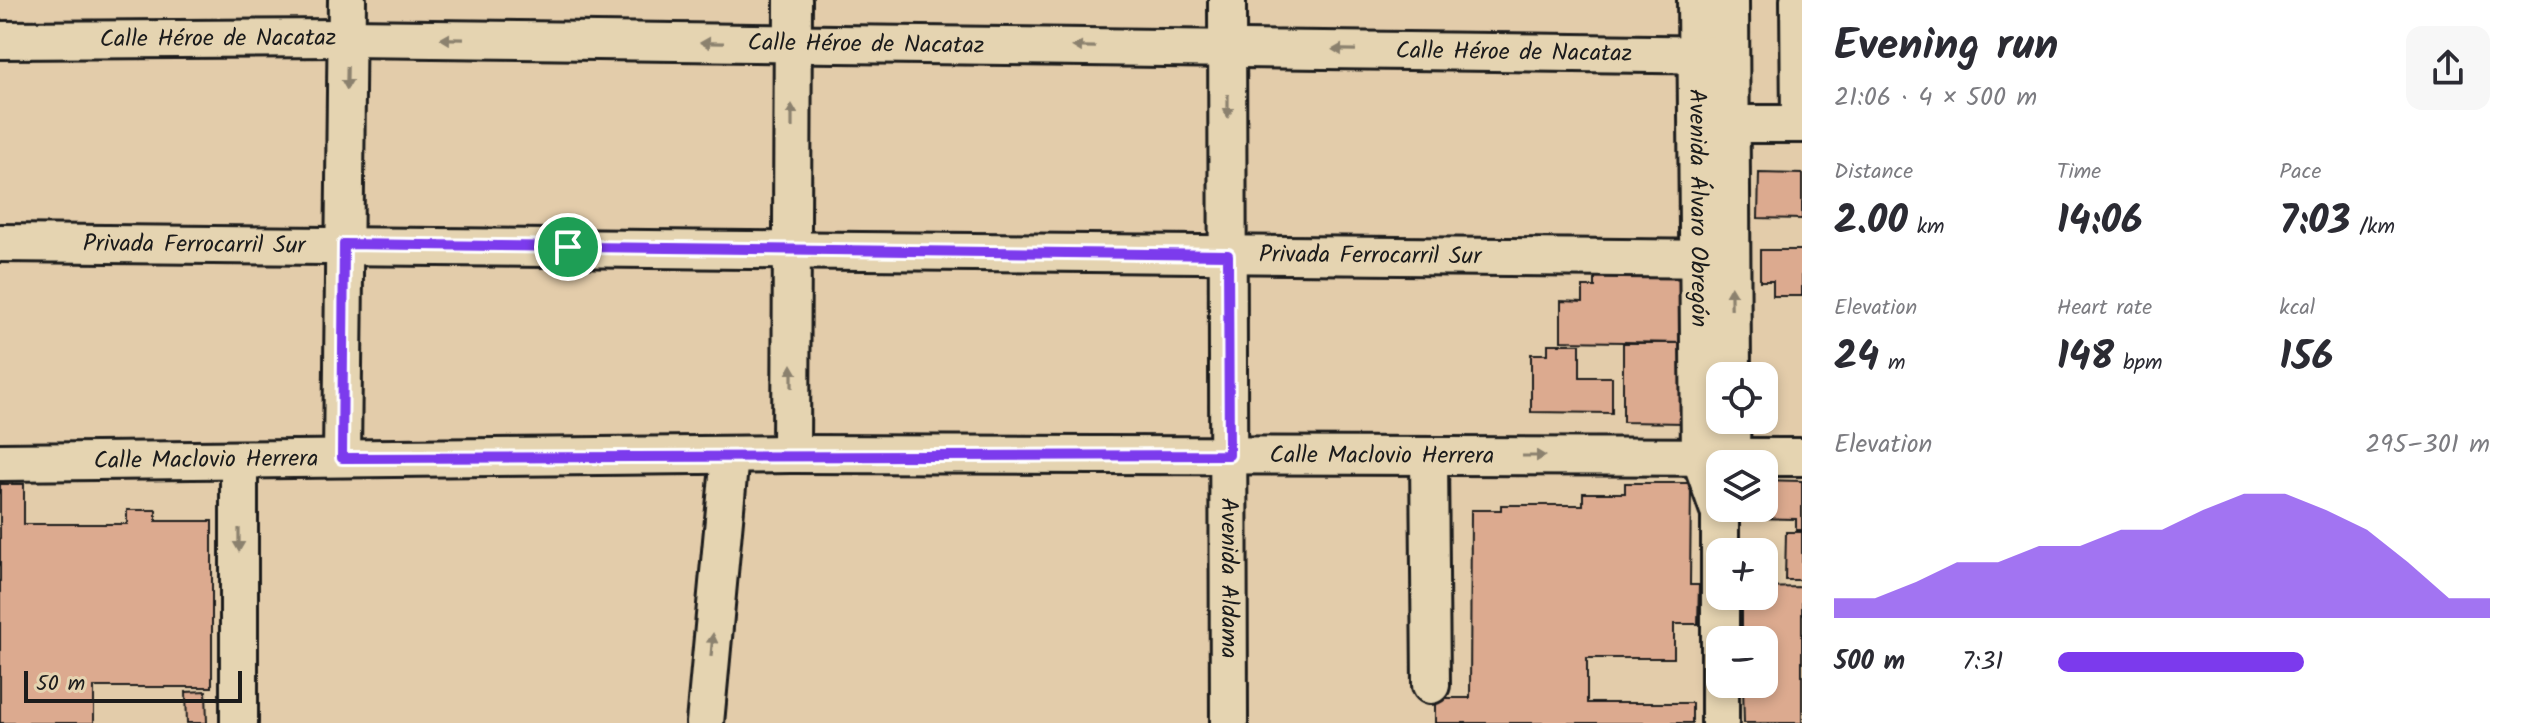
<!DOCTYPE html>
<html lang="en">
<head>
<meta charset="utf-8">
<style>
  :root { --surface:#fff; --page:#f7f7f7; --text:#2b2b33; --muted:#7c7c81; --accent:#7c3aed }
  body { margin:0; font-family:Kalam,sans-serif; background:var(--page); color:var(--text); height:100vh; display:flex; flex-direction:column; font-size:30px; white-space:nowrap }
  * { box-sizing:border-box; margin:0 }
  p { font-size:26px; color:var(--muted) }
  .icon { flex:none; width:44px; height:44px; fill:none; stroke:currentColor; stroke-width:2; stroke-linecap:round; stroke-linejoin:round }
  .map { position:relative; flex:1; overflow:hidden }
  .panel { display:flex; flex-direction:column; background:var(--surface); width:720px }
  .panel>* { flex:none }
  .controls { position:absolute; left:1706px; top:362px; display:grid; gap:16px }
  .controls a { display:grid; place-items:center; width:72px; height:72px; border-radius:16px; background:var(--surface); box-shadow:0 4px 12px #0003; font-size:40px }
  .scale { position:absolute; left:24px; bottom:20px; width:218px; box-sizing:border-box; padding-left:8px; border:4px solid #1c1c1c; border-top:0; font-size:22px; line-height:28px; white-space:nowrap; color:#1c1c1c; -webkit-text-stroke:6px #e5d4b1; paint-order:stroke }
  .pin { position:absolute; display:grid; place-items:center; width:68px; height:68px; color:#fff; margin:-34px; border:4px solid #fff; border-radius:50%; box-shadow:0 2px 8px #0007 }
  .round { display:grid; place-items:center; flex:none; width:84px; height:84px; border-radius:16px; background:var(--page) }
  .summary { display:flex; align-items:center; justify-content:space-between; height:136px; padding:0 32px }
  h1 { font-size:44px; font-weight:700; line-height:60px }
  .figures { display:grid; grid-template-columns:repeat(3,1fr); gap:12px; height:136px; padding:8px 32px }
  .figures div { display:grid; align-content:center }
  .figures b { font-size:40px; font-weight:700 }
  .figures small { font-size:22px; font-weight:400 }
  .figures p { font-size:22px }
  .chart { height:224px; padding:16px 32px }
  .chart p { display:flex; justify-content:space-between }
  .chart svg { width:100%; height:144px; margin-top:8px; fill:var(--accent); opacity:.7 }
  ul { padding:0 32px; list-style:none; font-size:26px }
  li { display:grid; grid-template-columns:128px 96px 1fr; align-items:center; height:60px }
  li i { height:20px; border-radius:10px; background:var(--accent) }
  main { display:flex; flex:1; min-height:0 }
  .map>svg:first-child { display:block }
</style>
</head>
<body>
<main>
<div class="map">
<svg width="1802" height="723" viewBox="0 0 1802 723">
  <rect width="100%" height="100%" fill="#e3ccaa"/>
  <filter id="ink" filterUnits="userSpaceOnUse"><feTurbulence type="fractalNoise" baseFrequency=".0125" numOctaves="2"/><feDisplacementMap in="SourceGraphic" scale="16" xChannelSelector="R" yChannelSelector="G"/><feConvolveMatrix kernelMatrix="1 2 1 2 8 2 1 2 1" color-interpolation-filters="sRGB"/></filter>
  <g filter="url(#ink)">
    <path fill="#dcaa8f" stroke="#1c1c1c" stroke-width="2" d="M1759 173 1802 174V219L1758 218Z
      M1760 250H1802V296H1773V281H1760Z
      M1595 267 1686 269V343L1561 341V301L1583 302V287H1595Z
      M1623 343H1686L1685 423 1623 422Z
      M1548 344H1580V377H1612V413L1531 412V354H1548Z
      M1764 480 1802 481V530H1796V519L1747 518 1748 508H1764Z
      M1625 483H1691L1690 585H1699L1698 624H1674V658H1587V703H1692V723H1435V698H1470L1471 510H1501V505H1583V493H1625Z
      M0 484H24V524H127V510H156V521H212V687H94V723H0Z
      M1786 532H1802V580H1785Z
      M1802 587V723H1744L1743 684H1764V640H1742V596H1764V588Z
      M206 691 207 723H187L186 692Z"/>
    <g fill="none" stroke-linecap="round" stroke-linejoin="round">
      <defs>
        <g id="minor">
          <path id="s1" d="M1227 0 1229 723"/>
          <path id="s2" d="M1696 0 1700 457 1718 508"/>
          <path d="M1730 0 1732 376"/>
          <path d="M1799 0 1800 124"/>
          <path id="s3" d="M0 40 347 38 1730 55"/>
          <path d="M1708 124H1802"/>
          <path id="s4" d="M0 243 1730 259"/>
          <path d="M791 454 793 0"/>
          <path d="M1429 456 1431 685"/>
          <path d="M342 458 347 0"/>
          <path id="s5" d="M0 462 791 454 1802 457"/>
          <path d="M1730 464 1732 420"/>
          <path d="M239 723V462"/>
          <path d="M705 723 730 455"/>
          <path d="M1720 723V502"/>
        </g>
      </defs>
      <use href="#minor" stroke="#1c1c1c" stroke-width="42"/>
      <use href="#minor" stroke="#e5d4b1" stroke-width="36"/>
    </g>
    <defs><path id="oneway-solid" d="M-6-.8H1V-3.2L6.5 0L1 3.2V.8H-6Z" transform="scale(2)"/></defs>
    <g fill="#8b816e">
      <use href="#oneway-solid" transform="translate(452 39) rotate(-179)"/>
      <use href="#oneway-solid" transform="translate(712 43) rotate(-179)"/>
      <use href="#oneway-solid" transform="translate(1084 47) rotate(-179)"/>
      <use href="#oneway-solid" transform="translate(1344 50) rotate(-179)"/>
      <use href="#oneway-solid" transform="translate(347 78) rotate(91)"/>
      <use href="#oneway-solid" transform="translate(1228 106) rotate(90)"/>
      <use href="#oneway-solid" transform="translate(792 116) rotate(-90)"/>
      <use href="#oneway-solid" transform="translate(1731 298) rotate(-91)"/>
      <use href="#oneway-solid" transform="translate(792 376) rotate(-90)"/>
      <use href="#oneway-solid" transform="translate(1534 456)"/>
      <use href="#oneway-solid" transform="translate(239 540) rotate(90)"/>
      <use href="#oneway-solid" transform="translate(712 645) rotate(-85)"/>
    </g>
  </g>
  <g fill="none" stroke-linecap="round" stroke-linejoin="round" filter="url(#ink)">
    <defs>
      <path id="route" d="M344 244 1228 255 1229 455 342 458Z"/>
    </defs>
    <use href="#route" stroke="#fff" stroke-width="16"/>
    <use href="#route" stroke="#7c3aed" stroke-width="10"/>
  </g>
  <g text-anchor="middle" dominant-baseline="central" stroke-width="6" stroke-linejoin="round" paint-order="stroke">
    <g font-size="24" fill="#1c1c1c" stroke="#e5d4b1">
      <text stroke="none"><textPath href="#s3" startOffset="218">Calle Héroe de Nacataz</textPath></text>
      <text stroke="none"><textPath href="#s3" startOffset="866">Calle Héroe de Nacataz</textPath></text>
      <text stroke="none"><textPath href="#s3" startOffset="1514">Calle Héroe de Nacataz</textPath></text>
      <text stroke="none"><textPath href="#s2" startOffset="208">Avenida Álvaro Obregón</textPath></text>
      <text stroke="none"><textPath href="#s4" startOffset="194">Privada Ferrocarril Sur</textPath></text>
      <text stroke="none"><textPath href="#s4" startOffset="1370">Privada Ferrocarril Sur</textPath></text>
      <text stroke="none"><textPath href="#s5" startOffset="1382">Calle Maclovio Herrera</textPath></text>
      <text stroke="none"><textPath href="#s5" startOffset="206">Calle Maclovio Herrera</textPath></text>
      <text stroke="none"><textPath href="#s1" startOffset="578">Avenida Aldama</textPath></text>
    </g>
  </g>
</svg>
<div class="controls">
<a><svg class="icon" aria-label="locate" viewBox="0 0 24 24"><circle cx="12" cy="12" r="6"/><path d="M12 2v4M12 18v4M2 12h4M18 12h4"/></svg></a>
<a><svg class="icon" aria-label="layers" viewBox="0 0 24 24"><path d="M12 4l9 5-9 5-9-5zM3 14l9 5 9-5"/></svg></a>
<a>+</a>
<a>−</a>
</div>
<div class="scale">50 m</div>
<div class="pin" style="left:568px;top:247px;background:#1e9e55"><svg class="icon" aria-label="arrive" viewBox="0 0 24 24"><path d="M6 21V4h12l-3 4 3 4H6"/></svg></div>
</div>
<section class="panel">
<div class="summary"><div><h1>Evening run</h1><p>21:06 · 4 × 500 m</p></div><a class="round"><svg class="icon" aria-label="share" viewBox="0 0 24 24"><path d="M12 15V3M7 8l5-5 5 5M5 13v7h14v-7"/></svg></a></div>
<div class="figures">
<div><p>Distance</p><b>2.00<small> km</small></b></div>
<div><p>Time</p><b>14:06</b></div>
<div><p>Pace</p><b>7:03<small> /km</small></b></div>
</div>
<div class="figures">
<div><p>Elevation</p><b>24<small> m</small></b></div>
<div><p>Heart rate</p><b>148<small> bpm</small></b></div>
<div><p>kcal</p><b>156</b></div>
</div>
<div class="chart"><p><span>Elevation</span>295–301 m</p>
<svg viewBox="0 0 160 44" preserveAspectRatio="none"><path d="M0 44V38L10 38L20 33L30 27L40 27L50 22L60 22L70 17L80 17L90 11L100 6L110 6L120 11L130 17L140 27L150 38L160 38V44z"/></svg>
</div>
<ul>
<li><b>500 m</b>7:31<i style="width:57%"></i></li>
</ul>
</section>
</main>
</body>
</html>
